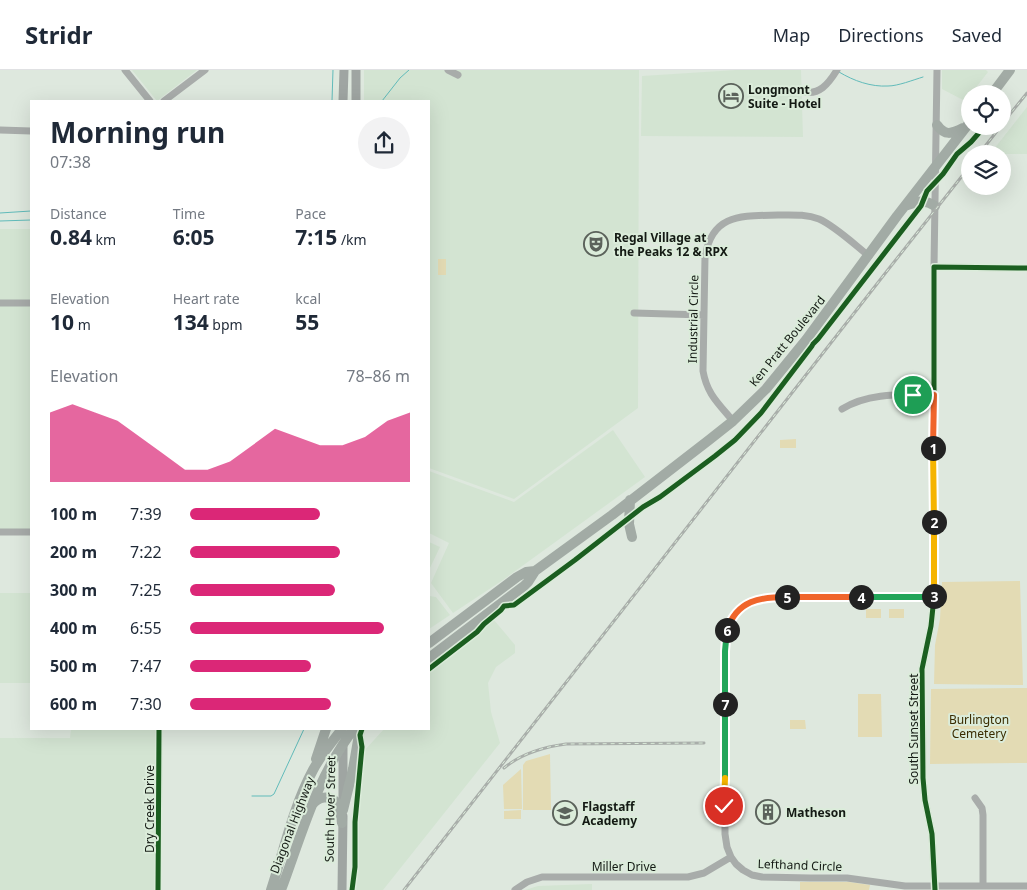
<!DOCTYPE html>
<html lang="en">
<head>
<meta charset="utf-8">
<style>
  :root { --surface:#fff; --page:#f2f2f3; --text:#1f2937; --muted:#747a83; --line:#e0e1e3; --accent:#db2777 }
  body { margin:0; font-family:"Noto Sans",sans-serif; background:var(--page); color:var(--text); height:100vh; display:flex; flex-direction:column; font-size:19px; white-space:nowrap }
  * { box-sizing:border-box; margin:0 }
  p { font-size:16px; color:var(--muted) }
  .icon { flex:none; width:28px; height:28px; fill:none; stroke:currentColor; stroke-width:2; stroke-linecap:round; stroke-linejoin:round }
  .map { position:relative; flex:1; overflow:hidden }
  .drawer { position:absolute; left:30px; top:30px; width:400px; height:630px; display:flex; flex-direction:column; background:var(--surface); border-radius:0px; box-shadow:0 5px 20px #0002 }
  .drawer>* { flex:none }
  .buttons { position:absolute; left:961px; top:15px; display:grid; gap:10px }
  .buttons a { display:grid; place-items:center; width:50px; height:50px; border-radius:50%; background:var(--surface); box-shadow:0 5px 20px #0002; font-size:25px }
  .pin { position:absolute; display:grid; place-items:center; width:42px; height:42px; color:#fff; margin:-21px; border:2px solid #fff; border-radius:50%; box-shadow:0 1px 5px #0007 }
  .km { position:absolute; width:25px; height:25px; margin:-12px; border-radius:50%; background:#222; color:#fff; font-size:14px; line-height:25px; text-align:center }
  .round { display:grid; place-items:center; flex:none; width:52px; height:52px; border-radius:26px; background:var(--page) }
  .headline { display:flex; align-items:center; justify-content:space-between; height:85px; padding:0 20px }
  h1 { font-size:28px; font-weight:700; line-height:38px }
  .figures { display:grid; grid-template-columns:repeat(3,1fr); gap:8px; height:85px; padding:5px 20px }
  .figures div { display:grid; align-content:center }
  .figures b { font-size:21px; font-weight:700 }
  .figures small { font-size:14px; font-weight:400 }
  .figures p { font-size:14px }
  .chart { height:140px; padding:10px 20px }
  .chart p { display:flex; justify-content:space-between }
  .chart svg { width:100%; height:90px; margin-top:5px; fill:var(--accent); opacity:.7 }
  ul { padding:0 20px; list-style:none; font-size:16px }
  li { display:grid; grid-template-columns:80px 60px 1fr; align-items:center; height:38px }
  li i { height:12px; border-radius:6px; background:var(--accent) }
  header { display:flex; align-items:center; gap:30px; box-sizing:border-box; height:70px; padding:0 25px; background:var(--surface); border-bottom:1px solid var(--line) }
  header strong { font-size:24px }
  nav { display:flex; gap:28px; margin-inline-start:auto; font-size:18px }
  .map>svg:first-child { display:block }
</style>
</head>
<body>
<header>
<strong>Stridr</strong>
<nav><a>Map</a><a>Directions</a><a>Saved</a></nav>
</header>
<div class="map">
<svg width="1027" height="820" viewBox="0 0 1027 820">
  <rect width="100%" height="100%" fill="#dee8de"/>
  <path fill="#d3e4d2" d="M132 0H197L157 31Z
    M364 0H639L638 338 514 429 429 398V31H364Z
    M736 0H801L803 67 641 66 642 6Z
    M942 0H986L988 2 971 24H970V25L965 31 942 19Z
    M1027 37V84H990Z
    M0 159H31V462H0Z
    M613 360 645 407 503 510 453 543 431 513 449 473 429 463V401L514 432Z
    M429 472 440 477 429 500Z
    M0 523H31V613H0Z
    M429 526 436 527 450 545 429 559Z
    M487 550H494L515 575V583L496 597 488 613 491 642 500 673 383 820H354L364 681 384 659H429V598Z
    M71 659H159L158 820H0V668H70Z
    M592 814V820H525L538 816Z"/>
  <path fill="#e3dbb4" d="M438 189H446V205H438Z
    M796 369V378H780V370Z
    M1020 511 1023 615 934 614 935 575 940 549 942 512Z
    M866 539H881V548H866Z
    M889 539H904V548H889Z
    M1027 618V693L930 694 931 619Z
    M858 624H881L882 667H858Z
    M790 650H805L806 659H790Z
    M550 684 551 740H523V695L526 691Z
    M521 699 522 739H504L503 715Z
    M521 740V749H504V741Z
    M800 812H849L870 815 869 820H800Z"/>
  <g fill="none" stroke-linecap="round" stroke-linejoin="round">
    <path stroke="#61bbba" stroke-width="1" d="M839 2C854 11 871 17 888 16 898 16 913 10 923 7
      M332 31 333 0
      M382 31 400 8 409 0
      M0 143 31 141
      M0 151 31 150
      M252 726H271L274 724 304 659"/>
    <path stroke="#a8acaa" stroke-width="7" d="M125 0 150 31
      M448 0 458 5
      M801 21C819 27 829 13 837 0
      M164 31 205 0
      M0 60 31 61
      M934 197 1027 198
      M0 233H31
      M634 243 704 245
      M842 339C870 322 902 325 934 325
      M733 351C718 333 707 324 703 301L705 187C712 143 742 146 778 145 792 145 806 144 819 149 835 156 855 175 869 186
      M0 462H31
      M934 527 764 528C733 538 727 549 725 581V764L727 777 731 787 736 794 743 800 752 805 762 807 810 808H847L905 816H1027
      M975 728 982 738 983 745V815
      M158 820 159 659
      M515 820 527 812 542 807H688L704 803 731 787
      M935 820 932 764 925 730 923 708 922 599 931 556 934 527V197L937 0"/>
    <path stroke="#9fa5a2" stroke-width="9" d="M343 31 344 0
      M356 31V0
      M343 731V674
      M342 820 343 746"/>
    <path stroke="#a2aba5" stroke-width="10" d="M992 24 1010 0
      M937 55C945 66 951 64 963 58
      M905 136C916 132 924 128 935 136
      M630 430 629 454 632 467
      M429 573 517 507 526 502 535 501
      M429 588 524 516 528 512 535 501 612 445 709 370 733 351 766 319 806 270 897 146 970 52
      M316 689 326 659
      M312 735C318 727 329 724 337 733 341 738 341 747 342 753
      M343 740 353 699 360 659
      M271 820C284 780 293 737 313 700 321 685 332 672 342 659
      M281 820C302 764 317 706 354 659"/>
    <defs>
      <path id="rail" d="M1002 54 1027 23
        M979 84 1001 56
        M504 698C522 683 544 677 566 674L704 673
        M404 820 887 201 970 96"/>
    </defs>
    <use href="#rail" stroke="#a9aeaa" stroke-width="3"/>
    <use href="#rail" stroke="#dbecda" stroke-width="1" stroke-dasharray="4" stroke-linecap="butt"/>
    <defs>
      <path id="cycleway" d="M429 599 477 562 484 554 501 540 504 536 514 535 575 490 643 437 660 427 715 386 735 370 761 343 812 276 813 274 818 269 921 136 927 121 943 104 957 84 971 72 985 56
        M158 820 159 659
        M352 820 355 797V752L362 677 360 665 362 659
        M935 820 932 764 925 730 923 708 922 599 931 556 934 527V197L1027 198"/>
    </defs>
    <use href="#cycleway" stroke="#dbecda" stroke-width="8"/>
    <use href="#cycleway" stroke="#1b5e20" stroke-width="5"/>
  </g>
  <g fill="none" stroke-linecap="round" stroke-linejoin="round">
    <defs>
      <path id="split-1" d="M913 325H934L933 378"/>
      <path id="split-2" d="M933 378 934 452"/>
      <path id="split-3" d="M934 526V452"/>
      <path id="split-4" d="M861 527H934V526"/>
      <path id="split-5" d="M787 527H861"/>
      <path id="split-6" d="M727 560C737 530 760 527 787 527"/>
      <path id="split-7" d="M725 634V581L727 560"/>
      <path id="split-8" d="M725 708V634"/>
      <path id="split-9" d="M724 736 725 708"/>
    </defs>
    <use href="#split-1" stroke="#fff" stroke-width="10"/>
    <use href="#split-2" stroke="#fff" stroke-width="10"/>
    <use href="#split-3" stroke="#fff" stroke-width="10"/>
    <use href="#split-4" stroke="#fff" stroke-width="10"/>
    <use href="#split-5" stroke="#fff" stroke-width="10"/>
    <use href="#split-6" stroke="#fff" stroke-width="10"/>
    <use href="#split-7" stroke="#fff" stroke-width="10"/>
    <use href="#split-8" stroke="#fff" stroke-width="10"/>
    <use href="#split-9" stroke="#fff" stroke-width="10"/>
    <use href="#split-1" stroke="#f0652b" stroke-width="6"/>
    <use href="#split-2" stroke="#f5b400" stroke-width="6"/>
    <use href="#split-3" stroke="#f5b400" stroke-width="6"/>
    <use href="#split-4" stroke="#22a559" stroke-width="6"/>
    <use href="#split-5" stroke="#f0652b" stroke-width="6"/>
    <use href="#split-6" stroke="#f0652b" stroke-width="6"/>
    <use href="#split-7" stroke="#22a559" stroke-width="6"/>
    <use href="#split-8" stroke="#22a559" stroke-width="6"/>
    <use href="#split-9" stroke="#f5b400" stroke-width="6"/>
  </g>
  <defs>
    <symbol id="hotel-ring" viewBox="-11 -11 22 22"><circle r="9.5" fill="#dbecda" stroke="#5b625b" stroke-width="1.5"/><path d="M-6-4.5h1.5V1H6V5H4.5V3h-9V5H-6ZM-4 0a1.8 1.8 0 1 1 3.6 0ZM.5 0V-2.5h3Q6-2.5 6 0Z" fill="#5b625b"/></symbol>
    <symbol id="theatre-ring" viewBox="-11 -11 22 22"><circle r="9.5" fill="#dbecda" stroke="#5b625b" stroke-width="1.5"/><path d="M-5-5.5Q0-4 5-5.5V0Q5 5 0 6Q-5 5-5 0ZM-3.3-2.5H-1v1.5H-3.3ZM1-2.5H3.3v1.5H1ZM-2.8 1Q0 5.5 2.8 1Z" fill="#5b625b"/></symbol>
    <symbol id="building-ring" viewBox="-11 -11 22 22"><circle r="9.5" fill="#dbecda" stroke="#5b625b" stroke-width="1.5"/><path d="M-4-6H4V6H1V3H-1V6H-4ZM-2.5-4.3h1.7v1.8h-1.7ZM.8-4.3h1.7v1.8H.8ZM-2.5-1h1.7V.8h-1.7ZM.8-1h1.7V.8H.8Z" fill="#5b625b"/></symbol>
    <symbol id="school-ring" viewBox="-11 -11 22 22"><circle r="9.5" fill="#dbecda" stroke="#5b625b" stroke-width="1.5"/><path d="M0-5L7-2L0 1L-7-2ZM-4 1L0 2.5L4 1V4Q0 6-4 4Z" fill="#5b625b"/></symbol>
  </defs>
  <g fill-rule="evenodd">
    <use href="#hotel-ring" x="717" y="12" width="28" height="28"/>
    <use href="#theatre-ring" x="582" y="160" width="28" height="28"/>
    <use href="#building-ring" x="754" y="728" width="28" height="28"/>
    <use href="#school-ring" x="551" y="729" width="28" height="28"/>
  </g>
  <g text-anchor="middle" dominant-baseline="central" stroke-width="4" stroke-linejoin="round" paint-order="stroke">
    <g font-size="12" font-weight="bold" fill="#141a14" stroke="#dbecda" text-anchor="start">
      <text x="748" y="19">Longmont<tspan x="748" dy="14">Suite - Hotel</tspan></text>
      <text x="614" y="167">Regal Village at<tspan x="614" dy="14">the Peaks 12 &amp; RPX</tspan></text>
      <text x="582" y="736">Flagstaff<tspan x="582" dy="14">Academy</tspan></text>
      <text x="786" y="742">Matheson</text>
    </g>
    <g font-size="12" fill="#141a14" stroke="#dbecda">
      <text transform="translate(693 249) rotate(-89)">Industrial Circle</text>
      <text transform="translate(787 271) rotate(-51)">Ken Pratt Boulevard</text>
      <text transform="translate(913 659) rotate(-90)">South Sunset Street</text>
      <text transform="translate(149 739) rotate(-90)">Dry Creek Drive</text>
      <text transform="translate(330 739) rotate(-89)">South Hover Street</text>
      <text transform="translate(292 755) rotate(-69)">Diagonal Highway</text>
      <text transform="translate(800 795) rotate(2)">Lefthand Circle</text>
      <text x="624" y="796">Miller Drive</text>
    </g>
    <g font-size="12" fill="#3a2c00" stroke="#dbecda">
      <text x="979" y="649">Burlington<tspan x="979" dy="14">Cemetery</tspan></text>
    </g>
  </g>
</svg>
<div class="buttons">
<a><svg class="icon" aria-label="locate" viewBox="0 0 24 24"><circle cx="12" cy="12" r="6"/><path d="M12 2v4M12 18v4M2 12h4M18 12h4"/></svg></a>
<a><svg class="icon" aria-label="layers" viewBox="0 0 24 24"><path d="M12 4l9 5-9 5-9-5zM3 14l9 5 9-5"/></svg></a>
</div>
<div class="pin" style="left:913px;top:325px;background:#1e9e55"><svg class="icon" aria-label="arrive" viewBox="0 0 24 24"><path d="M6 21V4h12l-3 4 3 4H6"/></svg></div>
<div class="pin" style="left:724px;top:736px;background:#d93025"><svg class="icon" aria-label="check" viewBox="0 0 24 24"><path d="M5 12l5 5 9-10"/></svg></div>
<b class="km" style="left:933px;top:378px">1</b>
<b class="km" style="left:934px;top:452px">2</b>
<b class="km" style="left:934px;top:526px">3</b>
<b class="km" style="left:861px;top:527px">4</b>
<b class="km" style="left:787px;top:527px">5</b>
<b class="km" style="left:727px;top:560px">6</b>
<b class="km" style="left:725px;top:634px">7</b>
<section class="drawer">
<div class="headline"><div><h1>Morning run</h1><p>07:38</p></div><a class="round"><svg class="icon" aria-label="share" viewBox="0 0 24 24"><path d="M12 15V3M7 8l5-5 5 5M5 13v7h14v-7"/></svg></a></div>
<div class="figures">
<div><p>Distance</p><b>0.84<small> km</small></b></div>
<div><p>Time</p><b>6:05</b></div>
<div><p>Pace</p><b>7:15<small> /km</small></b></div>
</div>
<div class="figures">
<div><p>Elevation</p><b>10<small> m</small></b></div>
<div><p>Heart rate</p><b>134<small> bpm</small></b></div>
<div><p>kcal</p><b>55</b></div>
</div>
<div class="chart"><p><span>Elevation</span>78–86 m</p>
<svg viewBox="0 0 160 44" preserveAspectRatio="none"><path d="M0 44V10L10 6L20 10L30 14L40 22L50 30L60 38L70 38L80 34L90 26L100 18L110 22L120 26L130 26L140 22L150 14L160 10V44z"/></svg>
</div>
<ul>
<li><b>100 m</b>7:39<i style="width:59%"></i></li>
<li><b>200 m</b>7:22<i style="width:68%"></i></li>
<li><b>300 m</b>7:25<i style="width:66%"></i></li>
<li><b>400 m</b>6:55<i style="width:88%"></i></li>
<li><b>500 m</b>7:47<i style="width:55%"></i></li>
<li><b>600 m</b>7:30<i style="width:64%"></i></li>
</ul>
</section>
</div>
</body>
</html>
